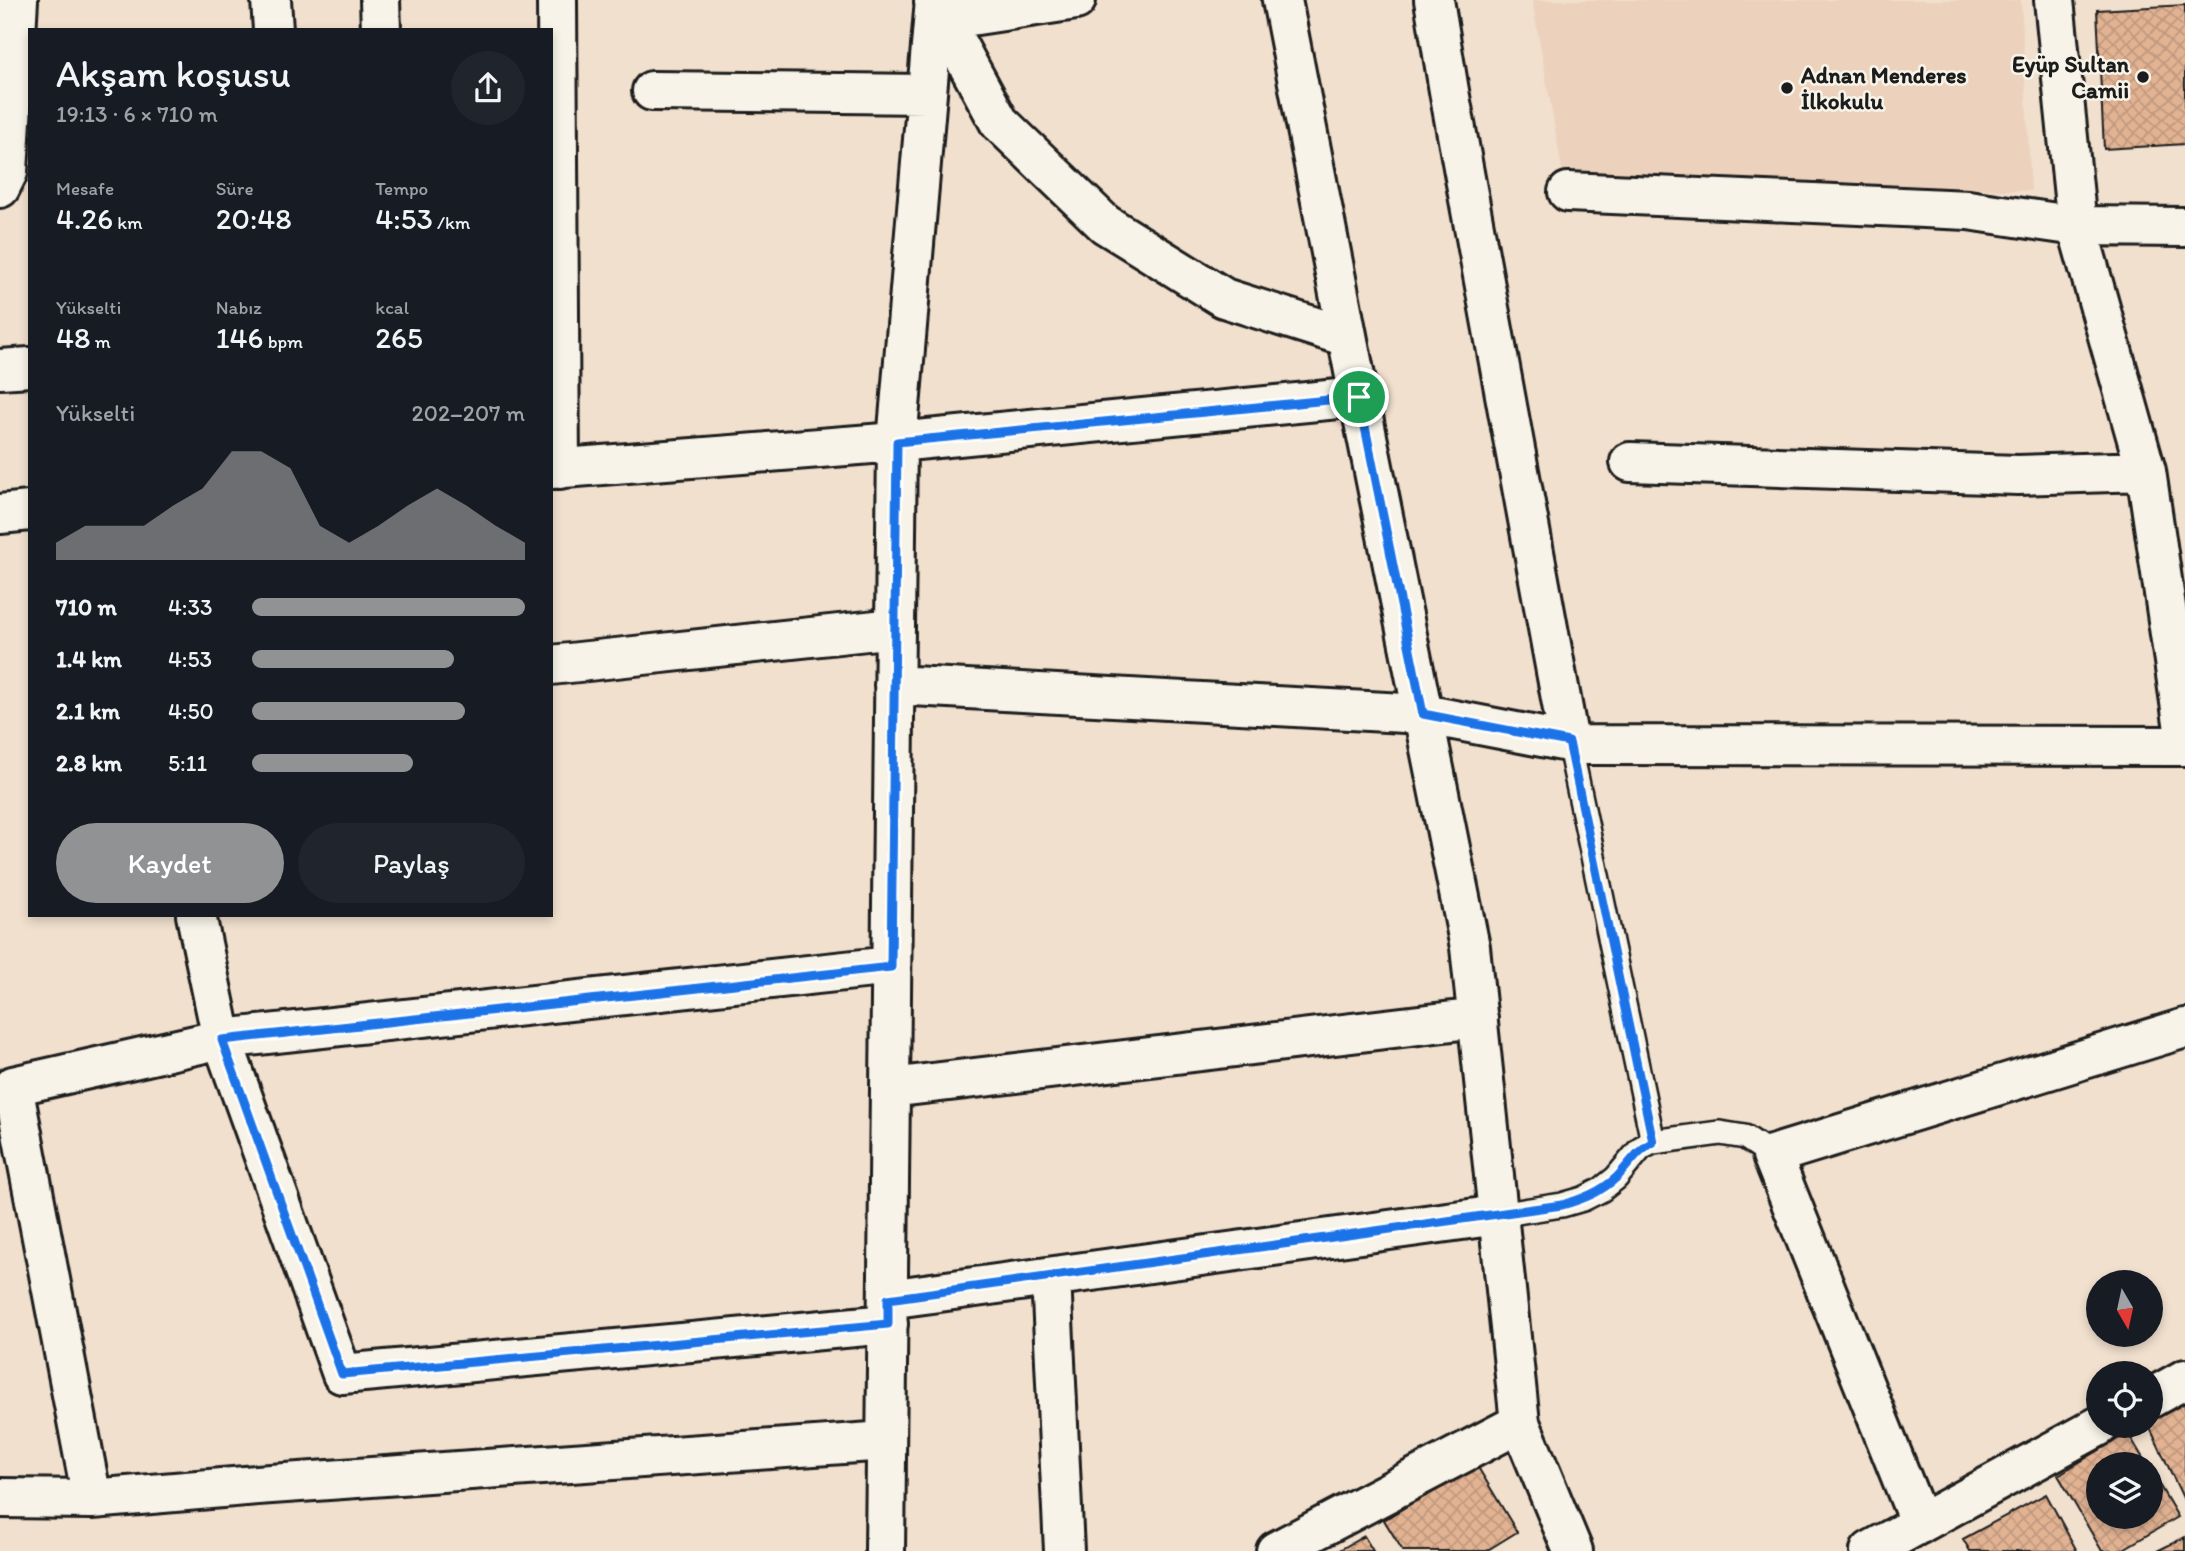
<!DOCTYPE html>
<html lang="tr">
<head>
<meta charset="utf-8">
<style>
  :root { --surface:#171b24; --page:#20242c; --text:#f1f3f6; --muted:#9ea1a6; --accent:#919294 }
  body { margin:0; font-family:Itim,sans-serif; background:var(--page); color:var(--text); height:100vh; display:flex; flex-direction:column; font-size:26px; white-space:nowrap }
  * { box-sizing:border-box; margin:0 }
  p { font-size:23px; color:var(--muted) }
  .icon { flex:none; width:38px; height:38px; fill:none; stroke:currentColor; stroke-width:2; stroke-linecap:round; stroke-linejoin:round }
  .map { position:relative; flex:1; overflow:hidden }
  .sheet { position:absolute; left:28px; top:28px; width:525px; height:889px; display:flex; flex-direction:column; background:var(--surface); border-radius:0px; box-shadow:0 4px 10px #0003 }
  .sheet>* { flex:none }
  .needle { width:46px; rotate:171deg }
  .buttons { position:absolute; left:2086px; top:1270px; display:grid; gap:14px }
  .buttons a { display:grid; place-items:center; width:77px; height:77px; border-radius:50%; background:var(--surface); box-shadow:0 4px 10px #0003; font-size:35px }
  .pin { position:absolute; display:grid; place-items:center; width:60px; height:60px; color:#fff; margin:-30px; border:4px solid #fff; border-radius:50%; box-shadow:0 2px 7px #0007 }
  .round { display:grid; place-items:center; flex:none; width:74px; height:74px; border-radius:37px; background:var(--page) }
  .headline { display:flex; align-items:center; justify-content:space-between; height:119px; padding:0 28px }
  h1 { font-size:38px; font-weight:600; line-height:52px }
  .metrics { display:grid; grid-template-columns:repeat(3,1fr); gap:10px; height:119px; padding:7px 28px }
  .metrics div { display:grid; align-content:center }
  .metrics b { font-size:30px; font-weight:600 }
  .metrics small { font-size:19px; font-weight:400 }
  .metrics p { font-size:19px }
  .chart { height:196px; padding:14px 28px }
  .chart p { display:flex; justify-content:space-between }
  .chart svg { width:100%; height:126px; margin-top:7px; fill:var(--accent); opacity:.7 }
  .button { display:flex; gap:14px; margin-top:auto; padding:14px 28px }
  .button a { flex:1; height:80px; border-radius:42px; background:var(--accent); color:#fff; font-size:28px; font-weight:600; line-height:80px; text-align:center }
  .button a+a { background:var(--page); color:var(--text) }
  ul { padding:0 28px; list-style:none; font-size:23px }
  li { display:grid; grid-template-columns:112px 84px 1fr; align-items:center; height:52px }
  li i { height:18px; border-radius:9px; background:var(--accent) }
  .map>svg:first-child { display:block }
</style>
</head>
<body>
<div class="map">
<svg width="2185" height="1551" viewBox="0 0 2185 1551">
  <defs>
    <pattern id="building-cross-hatch" width="8" height="8" patternUnits="userSpaceOnUse" patternTransform="scale(1.75)"><rect width="8" height="8" fill="#e2b393"/><path d="M0 0l8 8M0 8l8-8" fill="none" stroke="#c1997e"/></pattern>
  </defs>
  <rect width="100%" height="100%" fill="#f1e0ce"/>
  <filter id="ink" filterUnits="userSpaceOnUse"><feTurbulence type="fractalNoise" baseFrequency=".0143" numOctaves="2"/><feDisplacementMap in="SourceGraphic" scale="14" xChannelSelector="R" yChannelSelector="G"/><feConvolveMatrix kernelMatrix="1 2 1 2 8 2 1 2 1" color-interpolation-filters="sRGB"/></filter>
  <g filter="url(#ink)">
    <path fill="#ecd2bc" d="M1532 0H2021L2031 191 1563 175Z"/>
    <path fill="url(#building-cross-hatch)" stroke="#1c1c1c" stroke-width="2" d="M2185 5V144L2104 149 2097 10Z
      M2185 1398V1502L2149 1426H2151V1414Z
      M2128 1433 2147 1465H2098V1517H2151V1471L2178 1517 2120 1551H2102L2058 1475Z
      M1476 1464 1517 1532 1486 1551H1403L1384 1520Z
      M2046 1494 2077 1551H1970L1963 1539Z
      M1364 1536 1373 1551H1338Z
      M2185 1537V1551H2157Z"/>
    <g fill="none" stroke-linecap="round" stroke-linejoin="round">
      <defs>
        <path id="lane" d="M1569 742 1653 1142
          M1498 1215 1562 1205 1583 1199 1601 1190 1616 1178 1641 1148 1653 1142 1720 1133 1745 1137 1772 1155"/>
        <path id="street" d="M271 0 273 30
          M380 0 381 30
          M557 0 560 469
          M1282 0 1359 397 1470 947 1520 1423 1573 1551
          M1434 0 1449 91 1569 742
          M2054 0 2077 226 2146 471 2185 736
          M934 2 999 122 1105 224 1224 298 1347 337
          M944 20 1076 0
          M652 91 927 94
          M0 188 8 172 18 0
          M1568 192 1968 210 2077 226 2185 227
          M0 369 30 367
          M1630 462 2018 475 2146 471
          M551 469 897 442 1359 397
          M0 514 30 511
          M551 665 895 628
          M894 685 1423 714 1583 745 2185 746
          M196 915 222 1039 891 966
          M890 1088 1478 1018
          M1051 1277 1064 1551
          M888 1299 1498 1215
          M2151 1398 2185 1379
          M0 1498 92 1499 257 1485 886 1441
          M92 1499 13 1086 222 1039 342 1374 888 1324
          M1920 1524 1772 1155 2185 1028
          M885 1551 897 442 935 0
          M1276 1551 1520 1423
          M1870 1551 2099 1426"/>
      </defs>
      <use href="#lane" stroke="#1c1c1c" stroke-width="28"/>
      <use href="#street" stroke="#1c1c1c" stroke-width="44"/>
      <use href="#lane" stroke="#f7f3e8" stroke-width="23"/>
      <use href="#street" stroke="#f7f3e8" stroke-width="38"/>
    </g>
  </g>
  <g fill="none" stroke-linecap="round" stroke-linejoin="round" filter="url(#ink)">
    <defs>
      <path id="route" d="M1359 397 1423 714 1569 742 1653 1142C1637 1150 1629 1165 1617 1177 1601 1192 1583 1199 1562 1205L888 1299V1324L342 1374 222 1040 891 967 897 442Z"/>
    </defs>
    <use href="#route" stroke="#fff" stroke-width="14"/>
    <use href="#route" stroke="#1a73e8" stroke-width="9"/>
  </g>
  <g fill="#1c1c1c" stroke="#f7f3e8" stroke-width="2.5">
    <circle cx="2143" cy="77" r="7"/>
    <circle cx="1787" cy="88" r="7"/>
  </g>
  <g text-anchor="middle" dominant-baseline="central" stroke-width="5" stroke-linejoin="round" paint-order="stroke">
    <g font-size="23" font-weight="bold" fill="#1c1c1c" stroke="#f7f3e8" text-anchor="end">
      <text x="2129" y="64">Eyüp Sultan<tspan x="2129" dy="26">Camii</tspan></text>
      <text x="1801" y="75" text-anchor="start">Adnan Menderes<tspan x="1801" dy="26">İlkokulu</tspan></text>
    </g>
  </g>
</svg>
<div class="buttons">
<a><svg class="needle" viewBox="-14 -14 28 28"><path d="M0-13l5 13h-10z" fill="#e53935"/><path d="M0 13l5-13h-10z" fill="#9ea1a6"/></svg></a>
<a><svg class="icon" aria-label="locate" viewBox="0 0 24 24"><circle cx="12" cy="12" r="6"/><path d="M12 2v4M12 18v4M2 12h4M18 12h4"/></svg></a>
<a><svg class="icon" aria-label="layers" viewBox="0 0 24 24"><path d="M12 4l9 5-9 5-9-5zM3 14l9 5 9-5"/></svg></a>
</div>
<div class="pin" style="left:1359px;top:397px;background:#1e9e55"><svg class="icon" aria-label="arrive" viewBox="0 0 24 24"><path d="M6 21V4h12l-3 4 3 4H6"/></svg></div>
<section class="sheet">
<div class="headline"><div><h1>Akşam koşusu</h1><p>19:13 · 6 × 710 m</p></div><a class="round"><svg class="icon" aria-label="share" viewBox="0 0 24 24"><path d="M12 15V3M7 8l5-5 5 5M5 13v7h14v-7"/></svg></a></div>
<div class="metrics">
<div><p>Mesafe</p><b>4.26<small> km</small></b></div>
<div><p>Süre</p><b>20:48</b></div>
<div><p>Tempo</p><b>4:53<small> /km</small></b></div>
</div>
<div class="metrics">
<div><p>Yükselti</p><b>48<small> m</small></b></div>
<div><p>Nabız</p><b>146<small> bpm</small></b></div>
<div><p>kcal</p><b>265</b></div>
</div>
<div class="chart"><p><span>Yükselti</span>202–207 m</p>
<svg viewBox="0 0 160 44" preserveAspectRatio="none"><path d="M0 44V38L10 32L20 32L30 32L40 25L50 19L60 6L70 6L80 12L90 32L100 38L110 32L120 25L130 19L140 25L150 32L160 38V44z"/></svg>
</div>
<ul>
<li><b>710 m</b>4:33<i style="width:100%"></i></li>
<li><b>1.4 km</b>4:53<i style="width:74%"></i></li>
<li><b>2.1 km</b>4:50<i style="width:78%"></i></li>
<li><b>2.8 km</b>5:11<i style="width:59%"></i></li>
</ul>
<div class="button"><a>Kaydet</a><a>Paylaş</a></div>
</section>
</div>
</body>
</html>
